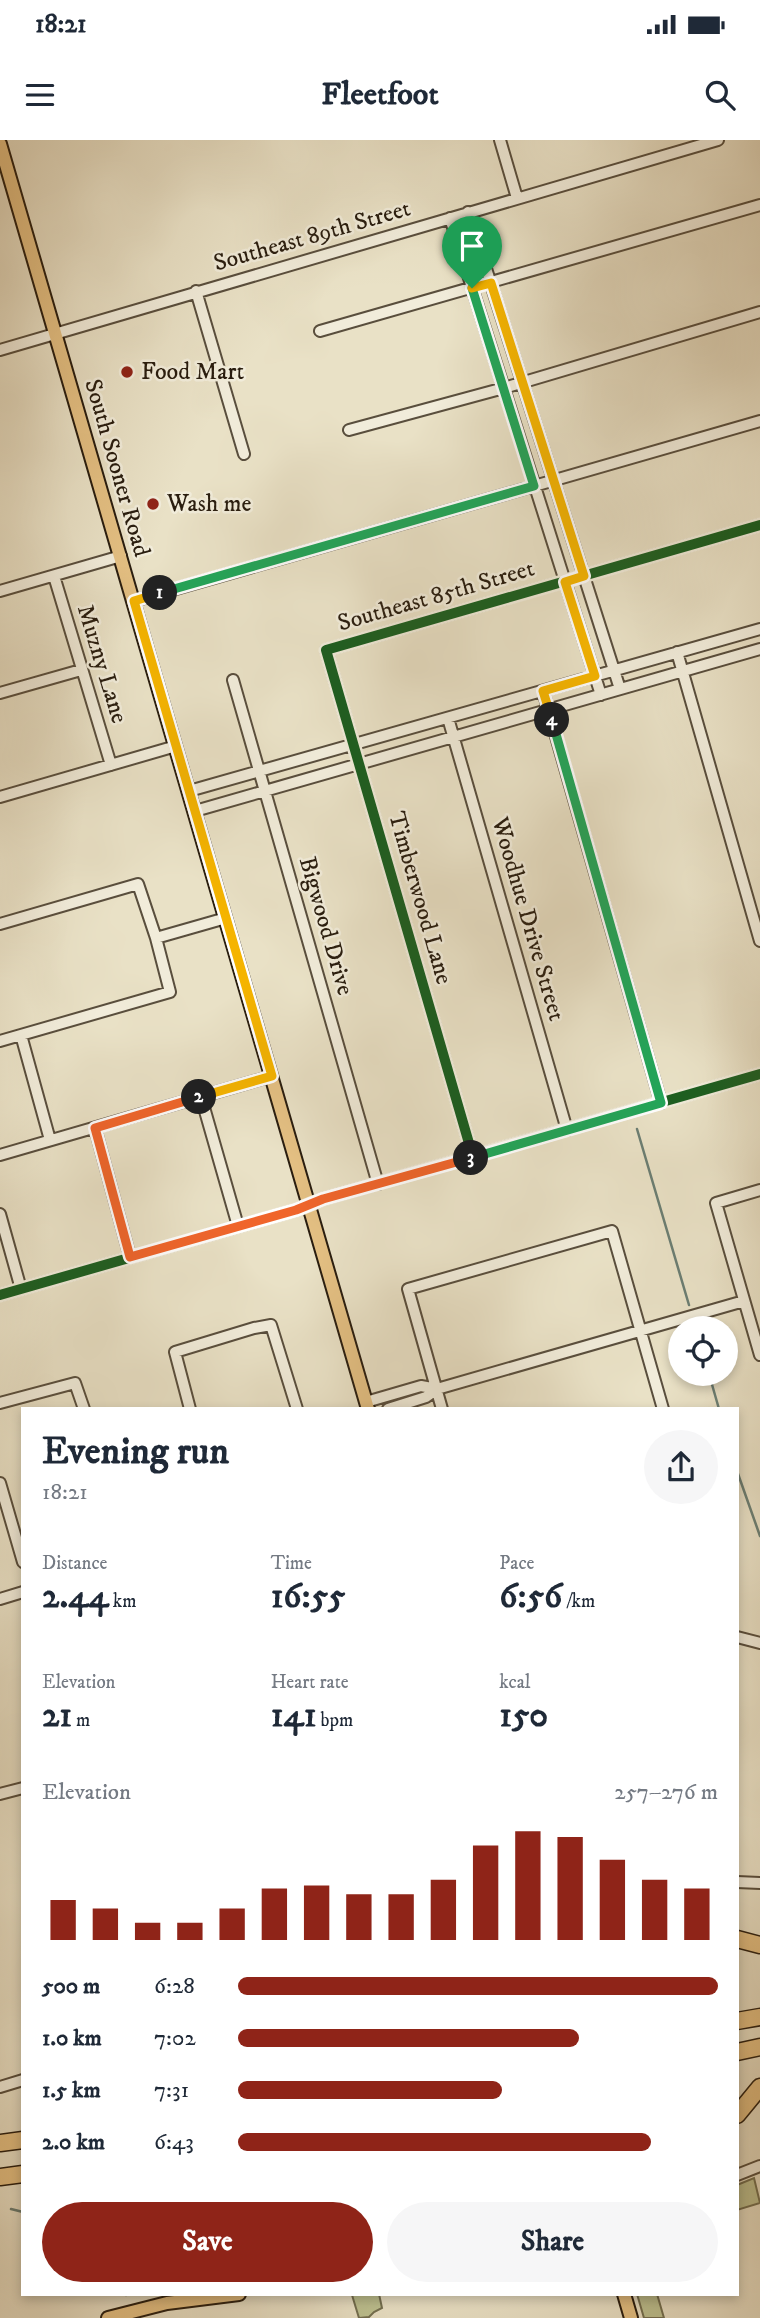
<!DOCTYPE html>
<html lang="en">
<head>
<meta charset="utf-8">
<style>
  :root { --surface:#fff; --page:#f6f6f7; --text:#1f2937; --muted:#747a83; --accent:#8f2418 }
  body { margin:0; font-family:"IM FELL DW Pica",serif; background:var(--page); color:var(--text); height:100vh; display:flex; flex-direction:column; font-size:26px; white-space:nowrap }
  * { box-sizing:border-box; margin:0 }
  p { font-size:23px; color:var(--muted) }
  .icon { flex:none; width:38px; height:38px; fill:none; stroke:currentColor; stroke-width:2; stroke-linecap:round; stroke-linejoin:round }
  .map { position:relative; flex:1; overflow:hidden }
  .sheet { position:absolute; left:21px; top:1267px; width:718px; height:889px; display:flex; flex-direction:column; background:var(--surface); border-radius:0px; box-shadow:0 4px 10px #0003 }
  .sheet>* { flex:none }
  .tools { position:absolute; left:668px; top:1176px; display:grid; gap:14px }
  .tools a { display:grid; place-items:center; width:70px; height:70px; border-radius:50%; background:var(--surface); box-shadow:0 4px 10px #0003; font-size:35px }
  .pin { position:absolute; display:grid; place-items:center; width:60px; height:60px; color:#fff; margin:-72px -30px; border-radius:50% 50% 50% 0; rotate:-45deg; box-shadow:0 0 7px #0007 }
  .pin .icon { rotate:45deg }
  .km { position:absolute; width:35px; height:35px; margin:-18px; border-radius:50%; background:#222; color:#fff; font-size:19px; line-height:35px; text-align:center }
  .round { display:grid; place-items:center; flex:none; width:74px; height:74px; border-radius:37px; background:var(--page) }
  .headline { display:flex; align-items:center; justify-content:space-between; height:119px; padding:0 21px }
  h1 { font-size:38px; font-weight:700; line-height:52px }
  .stats { display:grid; grid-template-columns:repeat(3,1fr); gap:10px; height:119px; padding:7px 21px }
  .stats div { display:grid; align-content:center }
  .stats b { font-size:35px; font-weight:700 }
  .stats small { font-size:19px; font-weight:400 }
  .stats p { font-size:19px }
  .chart { height:196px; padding:14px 21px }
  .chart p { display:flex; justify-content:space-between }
  .chart svg { width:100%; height:126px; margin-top:7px; stroke:var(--accent); stroke-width:6 }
  .action { display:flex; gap:14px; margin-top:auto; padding:14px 21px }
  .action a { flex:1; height:80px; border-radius:42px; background:var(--accent); color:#fff; font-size:28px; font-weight:700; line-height:80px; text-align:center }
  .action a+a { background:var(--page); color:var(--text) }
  ul { padding:0 21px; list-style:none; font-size:23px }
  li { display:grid; grid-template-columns:112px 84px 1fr; align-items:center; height:52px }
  li i { height:18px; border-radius:9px; background:var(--accent) }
  .status { display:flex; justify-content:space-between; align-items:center; height:49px; padding:0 35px; background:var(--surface); direction:ltr }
  .status svg { height:19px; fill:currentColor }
  header { display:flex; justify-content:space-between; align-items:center; height:91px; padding:0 21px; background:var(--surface); font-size:32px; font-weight:700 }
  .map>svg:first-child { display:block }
</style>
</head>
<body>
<div class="status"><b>18:21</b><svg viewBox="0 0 49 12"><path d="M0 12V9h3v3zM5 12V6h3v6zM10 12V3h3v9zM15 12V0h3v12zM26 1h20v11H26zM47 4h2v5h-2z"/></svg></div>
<header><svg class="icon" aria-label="menu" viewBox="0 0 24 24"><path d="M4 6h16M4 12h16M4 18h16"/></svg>Fleetfoot<svg class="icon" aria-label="search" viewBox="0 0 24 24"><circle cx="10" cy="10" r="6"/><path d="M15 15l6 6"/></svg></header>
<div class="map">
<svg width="760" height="2178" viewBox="0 0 760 2178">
  <rect width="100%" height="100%" fill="#e9e1c6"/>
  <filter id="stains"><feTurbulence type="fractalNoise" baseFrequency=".00286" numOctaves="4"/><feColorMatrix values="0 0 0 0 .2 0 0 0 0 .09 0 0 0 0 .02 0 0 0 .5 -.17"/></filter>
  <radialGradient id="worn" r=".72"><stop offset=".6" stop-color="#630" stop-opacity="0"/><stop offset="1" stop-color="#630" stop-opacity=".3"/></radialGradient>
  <path fill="#bdc191" stroke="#736f50" stroke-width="2" d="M754 2038 760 2063 737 2070V2045Z
    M379 2154 382 2168 374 2172 369 2177 359 2178 352 2155Z
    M637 2154H657L664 2178H644Z"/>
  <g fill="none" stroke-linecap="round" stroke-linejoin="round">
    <path stroke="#6b7e73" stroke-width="2.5" d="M637 989 689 1165
      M695 1187 696 1188
      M709 1234 719 1269
      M737 1331 760 1396
      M11 2069 23 2072
      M126 2155 127 2154"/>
    <defs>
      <path id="minor" d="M500 0 517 58
        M468 72 620 549
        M450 78 601 555
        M196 151 244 314
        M320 191 760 65
        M0 210 718 0
        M349 290 504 248 760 172
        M54 436 111 625
        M0 451 121 416
        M134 461 760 281
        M677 512 760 801
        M233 540 378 1044
        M543 551 661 963
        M0 553 81 530
        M448 578 567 990
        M189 651 760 489
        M0 657 176 606
        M195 671 760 509
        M0 784 138 744 156 798 170 852 0 901
        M156 798 226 778
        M21 895 50 1000
        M201 957 238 1086
        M95 988 130 1117
        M0 1015 272 936
        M473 1017 326 510 760 385
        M760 1050 716 1063 760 1215
        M0 1074 21 1149
        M0 1155 296 1070 323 1059 760 934
        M366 1262 421 1246 437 1249
        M0 1263 75 1243 84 1269
        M190 1269 175 1212 254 1188 271 1185 297 1269
        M388 1269 426 1257 437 1249 744 1161
        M442 1269 408 1149 612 1091 663 1269
        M0 1343 23 1422
        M0 1459 23 1452
        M737 1497 760 1503
        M0 1654 23 1648
        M737 1742 760 1743
        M0 1947 23 1940
        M737 2035 760 2026"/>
      <path id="major" d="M0 4 368 1269
        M624 2154 631 2178
        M108 2178 167 2163 239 2154"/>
      <path id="highway" d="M737 1799 760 1805
        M737 1881 760 1877
        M737 1912 760 1907
        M737 1975 760 1947
        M0 2003 23 2000
        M0 2037 23 2034"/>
    </defs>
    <use href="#minor" stroke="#594e3d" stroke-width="14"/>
    <use href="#major" stroke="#291d0f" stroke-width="16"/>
    <use href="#highway" stroke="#291d0f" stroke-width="19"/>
    <use href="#minor" stroke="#f1ecda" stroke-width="10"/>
    <use href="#major" stroke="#e4c083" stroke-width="12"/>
    <use href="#highway" stroke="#e4c083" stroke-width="16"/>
    <defs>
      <path id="cycleway" d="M473 1017 326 510 760 385
        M0 1155 296 1070 323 1059 760 934"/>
    </defs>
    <use href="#cycleway" stroke="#f1ecda" stroke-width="15"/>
    <use href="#cycleway" stroke="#1b5e20" stroke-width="10"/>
  </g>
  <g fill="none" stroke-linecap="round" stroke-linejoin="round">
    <defs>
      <path id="split-1" d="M160 453 534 346 472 148"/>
      <path id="split-2" d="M160 453 134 461 272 936 199 957"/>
      <path id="split-3" d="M199 957 95 988 130 1117 296 1070 323 1059 471 1018"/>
      <path id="split-4" d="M471 1018 661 963 552 580"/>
      <path id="split-5" d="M472 148 491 143 584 436 565 442 595 536 543 551 552 580"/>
    </defs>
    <use href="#split-1" stroke="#fff" stroke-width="14"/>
    <use href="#split-2" stroke="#fff" stroke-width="14"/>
    <use href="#split-3" stroke="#fff" stroke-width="14"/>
    <use href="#split-4" stroke="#fff" stroke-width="14"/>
    <use href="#split-5" stroke="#fff" stroke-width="14"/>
    <use href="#split-1" stroke="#22a559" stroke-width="9"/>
    <use href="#split-2" stroke="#f5b400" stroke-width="9"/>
    <use href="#split-3" stroke="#f0652b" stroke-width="9"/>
    <use href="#split-4" stroke="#22a559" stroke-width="9"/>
    <use href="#split-5" stroke="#f5b400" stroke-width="9"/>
  </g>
  <g fill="#8f2418" stroke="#f1ecda" stroke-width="2.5">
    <circle cx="127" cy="232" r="7"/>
    <circle cx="153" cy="364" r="7"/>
  </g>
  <g text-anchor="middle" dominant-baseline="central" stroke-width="5" stroke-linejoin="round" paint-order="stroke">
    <g font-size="24" fill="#291d0f" stroke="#f1ecda">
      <text transform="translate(312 96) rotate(-16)">Southeast 89th Street</text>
      <text transform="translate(117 328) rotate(74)">South Sooner Road</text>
      <text transform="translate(436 456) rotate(-16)">Southeast 85th Street</text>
      <text transform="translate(102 524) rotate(73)">Muzny Lane</text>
      <text transform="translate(420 758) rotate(74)">Timberwood Lane</text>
      <text transform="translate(528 779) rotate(74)">Woodhue Drive Street</text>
      <text transform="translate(326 786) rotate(74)">Bigwood Drive</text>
    </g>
    <g font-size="24" fill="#291d0f" stroke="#f1ecda" text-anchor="start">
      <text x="141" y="232">Food Mart</text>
      <text x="167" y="364">Wash me</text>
    </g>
  </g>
  <rect width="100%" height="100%" filter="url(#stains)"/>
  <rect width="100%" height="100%" fill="url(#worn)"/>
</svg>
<div class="tools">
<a><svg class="icon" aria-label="locate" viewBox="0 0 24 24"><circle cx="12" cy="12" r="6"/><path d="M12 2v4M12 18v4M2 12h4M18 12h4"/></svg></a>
</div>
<div class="pin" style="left:472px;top:148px;background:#1e9e55"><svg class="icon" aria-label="arrive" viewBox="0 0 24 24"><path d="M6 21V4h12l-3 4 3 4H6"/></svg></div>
<b class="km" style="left:160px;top:453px">1</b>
<b class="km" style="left:199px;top:957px">2</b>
<b class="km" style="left:471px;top:1018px">3</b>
<b class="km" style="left:552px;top:580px">4</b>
<section class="sheet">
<div class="headline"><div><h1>Evening run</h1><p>18:21</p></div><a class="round"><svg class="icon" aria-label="share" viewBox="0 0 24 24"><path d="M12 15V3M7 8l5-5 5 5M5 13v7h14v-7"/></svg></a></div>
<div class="stats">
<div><p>Distance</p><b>2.44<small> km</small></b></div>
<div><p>Time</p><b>16:55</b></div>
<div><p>Pace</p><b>6:56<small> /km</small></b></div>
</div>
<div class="stats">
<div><p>Elevation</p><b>21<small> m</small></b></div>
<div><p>Heart rate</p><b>141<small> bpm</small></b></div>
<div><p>kcal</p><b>150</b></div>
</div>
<div class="chart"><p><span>Elevation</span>257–276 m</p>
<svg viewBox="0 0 160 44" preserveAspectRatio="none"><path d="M5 44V30M15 44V33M25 44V38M35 44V38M45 44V33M55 44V26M65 44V25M75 44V28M85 44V28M95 44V23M105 44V11M115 44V6M125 44V8M135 44V16M145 44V23M155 44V26"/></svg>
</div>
<ul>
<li><b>500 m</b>6:28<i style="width:100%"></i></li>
<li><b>1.0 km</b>7:02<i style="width:71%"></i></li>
<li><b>1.5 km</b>7:31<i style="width:55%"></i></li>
<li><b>2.0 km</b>6:43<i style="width:86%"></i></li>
</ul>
<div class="action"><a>Save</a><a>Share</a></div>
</section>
</div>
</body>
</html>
